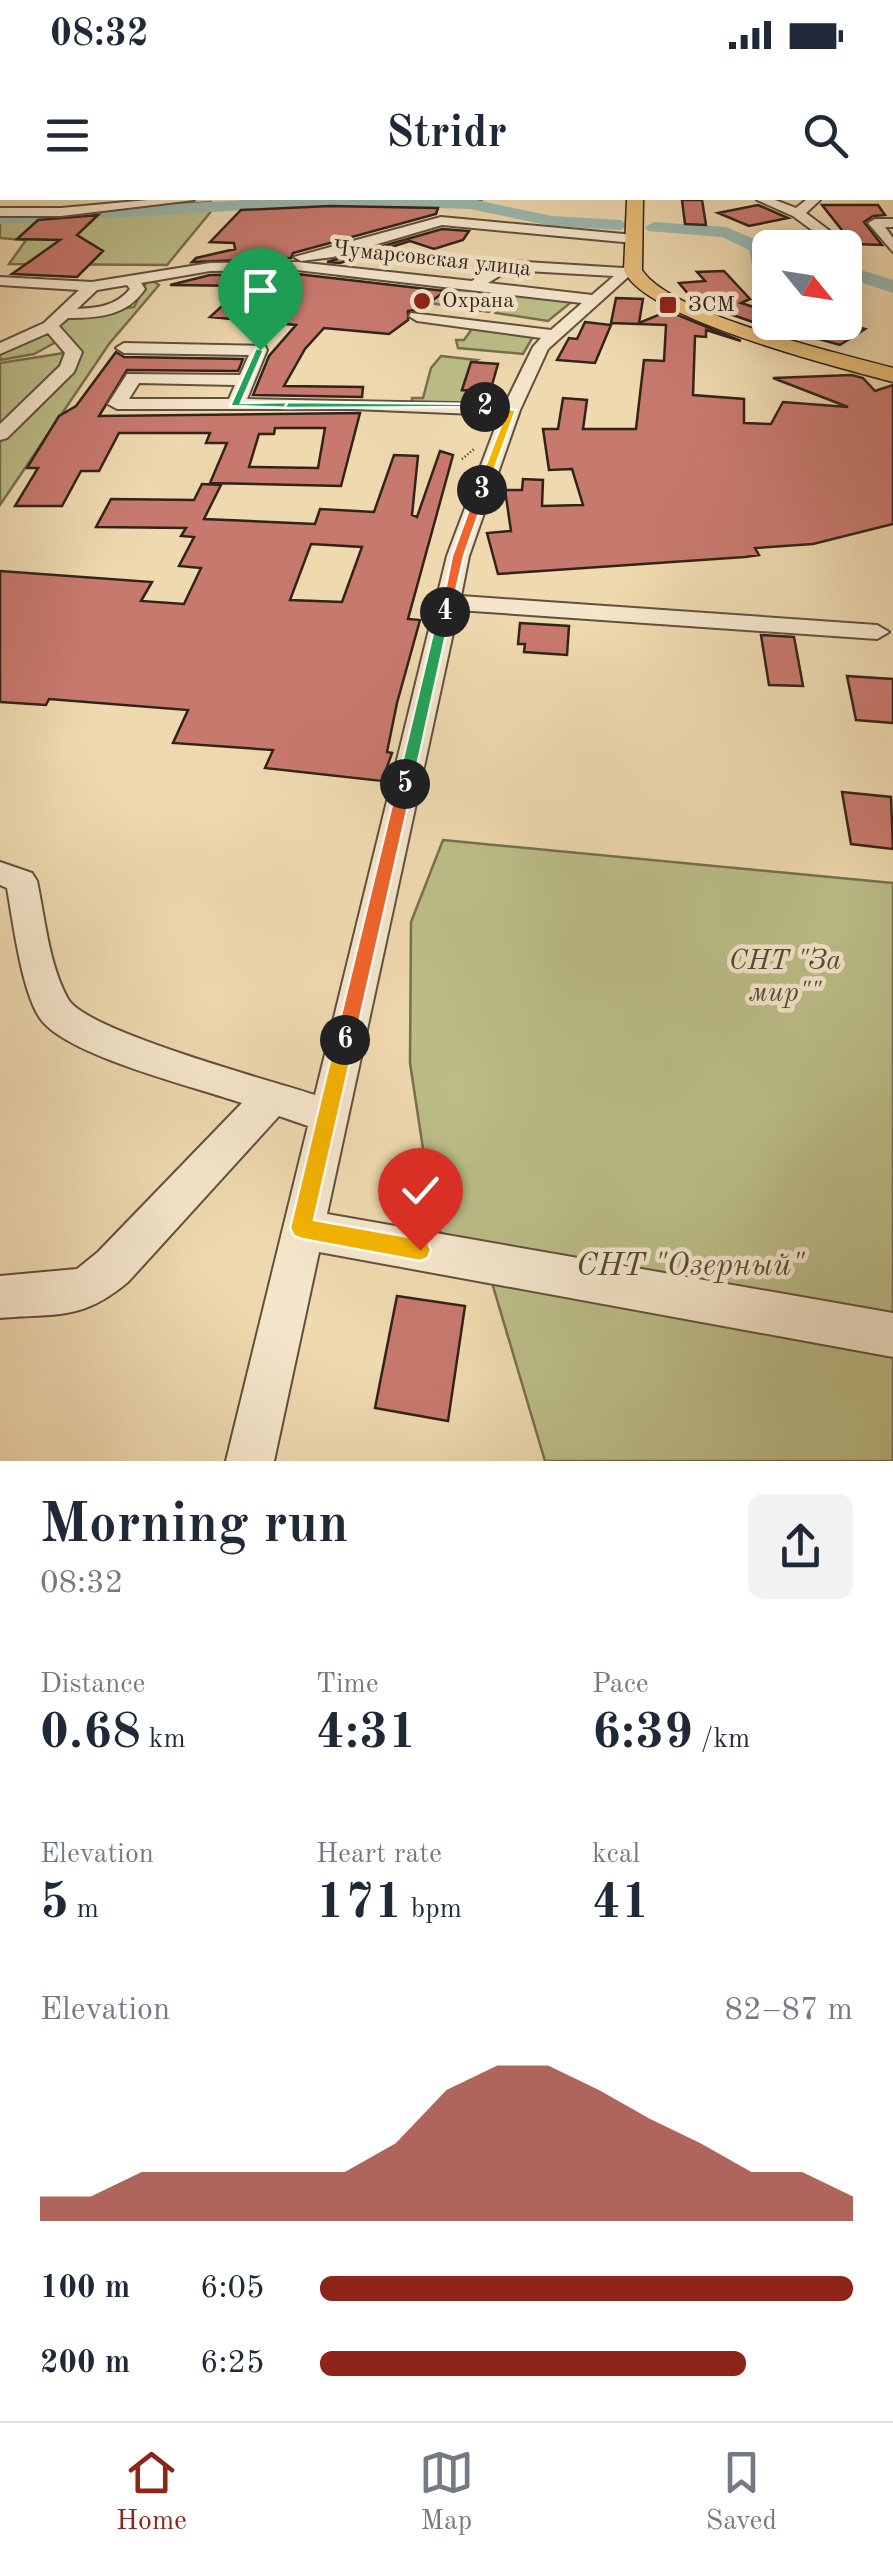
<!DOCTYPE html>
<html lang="en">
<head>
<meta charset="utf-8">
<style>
  :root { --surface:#fff; --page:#f2f2f3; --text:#1f2937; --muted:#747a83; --line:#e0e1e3; --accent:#8f2418 }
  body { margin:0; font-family:"Old Standard TT",serif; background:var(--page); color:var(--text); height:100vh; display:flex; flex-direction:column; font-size:38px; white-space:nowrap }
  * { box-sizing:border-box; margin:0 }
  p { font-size:32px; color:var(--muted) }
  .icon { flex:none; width:55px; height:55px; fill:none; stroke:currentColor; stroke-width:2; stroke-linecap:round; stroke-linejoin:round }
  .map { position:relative; height:1261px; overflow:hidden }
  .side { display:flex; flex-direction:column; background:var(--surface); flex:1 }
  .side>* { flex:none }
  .needle { width:65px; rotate:120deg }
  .fabs { position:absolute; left:752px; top:30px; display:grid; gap:20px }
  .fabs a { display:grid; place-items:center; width:110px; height:110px; border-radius:15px; background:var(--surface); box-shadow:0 5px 25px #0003; font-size:50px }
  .pin { position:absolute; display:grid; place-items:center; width:85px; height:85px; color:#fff; margin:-102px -42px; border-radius:50% 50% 50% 0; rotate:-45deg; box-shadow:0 0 10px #0007 }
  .pin .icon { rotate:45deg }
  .km { position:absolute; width:50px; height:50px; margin:-25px; border-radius:50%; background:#222; color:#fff; font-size:28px; line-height:50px; text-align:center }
  .round { display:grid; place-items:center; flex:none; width:105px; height:105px; border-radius:15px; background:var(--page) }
  .summary { display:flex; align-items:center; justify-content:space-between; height:170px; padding:0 40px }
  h1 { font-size:55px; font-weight:800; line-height:75px }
  .stats { display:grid; grid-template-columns:repeat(3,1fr); gap:15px; height:170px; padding:10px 40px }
  .stats div { display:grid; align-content:center }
  .stats b { font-size:50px; font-weight:800 }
  .stats small { font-size:28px; font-weight:400 }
  .stats p { font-size:28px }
  .chart { height:280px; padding:20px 40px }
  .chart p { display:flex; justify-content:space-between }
  .chart svg { width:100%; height:180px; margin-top:10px; fill:var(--accent); opacity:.7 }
  ul { padding:0 40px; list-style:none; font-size:32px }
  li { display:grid; grid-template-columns:160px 120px 1fr; align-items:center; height:75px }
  li i { height:25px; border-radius:12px; background:var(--accent) }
  .status { display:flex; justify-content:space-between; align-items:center; height:70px; padding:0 50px; background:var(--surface); direction:ltr }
  .status svg { height:28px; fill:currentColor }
  header { display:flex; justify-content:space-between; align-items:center; height:130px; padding:0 40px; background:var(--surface); font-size:45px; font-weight:800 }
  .tabs { display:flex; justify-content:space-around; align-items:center; height:140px; border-top:2px solid var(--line); background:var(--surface); font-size:28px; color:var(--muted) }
  .tabs a { display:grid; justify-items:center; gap:5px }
  .tabs .current { color:var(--accent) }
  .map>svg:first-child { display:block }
</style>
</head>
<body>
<div class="status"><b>08:32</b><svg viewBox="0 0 49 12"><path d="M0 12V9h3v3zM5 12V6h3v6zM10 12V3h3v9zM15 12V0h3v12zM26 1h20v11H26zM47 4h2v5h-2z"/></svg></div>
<header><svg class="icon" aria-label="menu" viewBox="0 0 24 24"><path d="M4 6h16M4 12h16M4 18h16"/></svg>Stridr<svg class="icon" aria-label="search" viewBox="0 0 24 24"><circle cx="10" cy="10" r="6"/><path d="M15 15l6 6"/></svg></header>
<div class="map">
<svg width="893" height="1261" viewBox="0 0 893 1261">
  <rect width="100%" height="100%" fill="#efd9af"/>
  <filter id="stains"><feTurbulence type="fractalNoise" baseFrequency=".002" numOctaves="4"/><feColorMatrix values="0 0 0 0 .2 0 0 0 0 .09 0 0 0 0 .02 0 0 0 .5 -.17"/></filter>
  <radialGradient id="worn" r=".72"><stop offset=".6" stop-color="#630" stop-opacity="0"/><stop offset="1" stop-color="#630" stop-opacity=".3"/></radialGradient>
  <path fill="#bcbe88" stroke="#767050" stroke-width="2.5" d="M211 2 213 9 167 65 9 64 26 40 0 38V21L12 15Z
    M343 73 575 99 548 121 496 113 504 105 496 104 489 112 430 103 444 87 340 76Z
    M146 76 159 85 109 144 0 305V238L56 190 76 164 55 127 68 115 134 107 145 85 139 81Z
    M474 126 534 135 523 154 458 148 456 140H464Z
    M51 130 70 159 0 225V163L64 153 56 142 34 154 0 160V152Z
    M441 156 477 160 471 163 462 190 494 192 491 203H412V198H423L431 168Z
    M443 640 893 683V1261H545L487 1066 435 1028 410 863 411 722Z"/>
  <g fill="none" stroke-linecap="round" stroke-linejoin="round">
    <path stroke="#707d74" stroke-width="2.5" d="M470 4 482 0"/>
    <path fill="#9bb9b1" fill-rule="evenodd" d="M245 0H475L552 16 620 20 629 25 620 30 552 26 470 9 334 5 0 24V14Z
      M654 22 726 27 764 43 770 68 752 65 749 50 722 37 648 31 645 27Z
      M845 65 893 80V93L845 77Z"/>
  </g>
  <path fill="#c8796e" stroke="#302319" stroke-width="2.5" fill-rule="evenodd" d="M682 0H702L706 25 685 24Z
    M758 5 788 18 749 26 718 13Z
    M822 5H878L885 15 873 16 864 22 882 45 853 44Z
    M330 6 438 8 436 14 293 53 291 58 192 62 196 58 235 49 234 43 210 42 241 10Z
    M98 15 77 35 103 51 77 77 12 74 60 40 17 39 38 20Z
    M442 29 469 31 463 40 434 49 410 41 340 63 327 62Z
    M724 71 750 99 741 103 770 112V128L695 102 679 83 705 81 697 72Z
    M297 74 418 88 445 91 420 110 408 111V120L389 134 324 128 305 149 284 186 363 187 362 197 253 195 269 156 296 125 210 117 244 86 170 85 210 75Z
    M616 98 643 99 639 123 668 111 741 141 706 130V137L695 136 693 195 744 199V223L771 224 783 202 848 207 773 178 852 175 863 178 875 191 893 185V324L813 344 755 348 759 355 745 357 498 374 487 333 511 331 505 290H522L523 279 543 280 542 306 583 305 572 269 549 270 543 229H558L563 198 587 200 583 229H636L644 160 664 161 666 125 611 123Z
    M585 122 611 125 595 163 557 160 569 138 577 139Z
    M780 122H839L865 129 840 145 779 128Z
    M116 152 124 157 243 159 238 171 127 170 99 216 360 213 341 286 210 283 227 243H206L210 233H119L99 271H81L62 306H15L38 268H27L59 216 76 206ZM275 228H325L318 268 249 267 259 234H274Z
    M471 162 498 164 490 192 462 190Z
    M440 251 453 255 408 419 420 420 397 503 387 552 392 553 382 581 265 568 273 550 173 543 188 510 49 499 46 505 0 502V371L152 382 141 401 184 404 201 368 179 366 194 337 181 336 186 328 96 327 111 299 194 300 202 284 221 285 204 319 315 324 320 309 374 312 394 255 418 256 412 315 417 317ZM311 344 362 347 342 402 290 400Z
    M520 423 569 426 567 455 524 452 525 444H518Z
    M761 435 794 437 803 486 769 485Z
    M847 476 893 479V523L856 520Z
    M842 592 891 597 893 649 851 644Z
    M397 1096 465 1106 448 1221 375 1208Z"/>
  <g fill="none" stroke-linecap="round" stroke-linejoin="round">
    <defs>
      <path id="minor" d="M148 0H194L61 16H0V8H61Z
        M757 0H775L796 8 806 0H820L806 13 851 47 845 51V48H836L793 16Z
        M441 17 634 35 641 39 634 43 442 25 333 57 301 61 294 57Z
        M875 19H893V27H885L893 38V52L868 23Z
        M509 61 623 68 631 64 638 68 548 149 520 210 469 356 461 396 877 425 889 432 877 439 458 410 327 1014 893 1113V1157L319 1052 274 1261H226L308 926 279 916 128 1082C81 1121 58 1113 0 1118V1076L77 1069 98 1052 242 903C195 887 73 857 43 822 22 798 13 720 7 688L0 685V662L32 673 37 681C45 719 49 765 68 799 86 831 272 881 315 895L447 356 500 215 353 209H117L108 204 127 174 240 175 249 155 124 153 116 148 124 143 265 146 267 150 247 199 505 204 533 147 541 138 417 121 409 116 411 113 551 130 582 103 297 70 210 71 141 83 145 89C127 116 98 118 68 118L59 126 82 152 74 172 7 238 0 240V224L60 166 65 153 48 133 0 154V143L44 123 79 90 0 85V77L92 82 210 63 297 62 472 81 495 64ZM509 70 614 76 592 95 488 83ZM127 85 130 89C116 106 98 108 77 109L97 90ZM139 183 235 185 229 199H129Z"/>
      <path id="major" d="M627 0H643L642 70C671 115 838 153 893 168V182C840 168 642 118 624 70Z"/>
    </defs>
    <use href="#minor" stroke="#60503e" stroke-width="4"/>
    <use href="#major" stroke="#302319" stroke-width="3"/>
    <path stroke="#302319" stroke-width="2.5" stroke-dasharray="1 2.5" stroke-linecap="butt" d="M462 259 474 249"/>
    <use href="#minor" fill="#f5e6cb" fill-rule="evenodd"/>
    <use href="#major" fill="#e8bc78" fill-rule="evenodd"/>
  </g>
  <path fill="#22a559" stroke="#fff" stroke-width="2.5" d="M256 148 264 150 241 203 288 202 291 208 230 206Z"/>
  <path fill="#22a559" stroke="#fff" stroke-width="2.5" d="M288 202 485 204 490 207 284 208Z"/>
  <path fill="#f5b400" stroke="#fff" stroke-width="2.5" d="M482 205 516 210 487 290 482 294 476 290 506 212 482 209Z"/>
  <path fill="#f0652b" stroke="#fff" stroke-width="2.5" d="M482 287 487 290 464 356 451 412 440 415 452 356 476 290Z"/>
  <path fill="#22a559" stroke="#fff" stroke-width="2.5" d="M445 408 451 412 413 584 405 589 397 584 438 412Z"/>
  <path fill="#f0652b" stroke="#fff" stroke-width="2.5" d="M405 579 413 584 355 840 345 848 335 840 397 584Z"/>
  <path fill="#f5b400" stroke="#fff" stroke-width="2.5" d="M345 832 355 840 314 1020 420 1039 428 1042 431 1050 428 1058 420 1061 302 1039 294 1036 290 1028 335 840Z"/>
  <g fill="#8f2418" stroke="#f5e6cb" stroke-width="4">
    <circle cx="422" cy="101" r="10"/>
    <rect x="658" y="95" width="20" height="20" rx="5"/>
  </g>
  <g text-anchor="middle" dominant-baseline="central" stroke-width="9" stroke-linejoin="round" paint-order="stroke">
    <g font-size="22" fill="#302319" stroke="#f5e6cb">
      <text transform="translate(432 59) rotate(6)">Чумарсовская улица</text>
    </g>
    <g font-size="22" fill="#302319" stroke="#f5e6cb" text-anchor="start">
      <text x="442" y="101">Охрана</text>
      <text x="688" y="105">ЗСМ</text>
    </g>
    <g font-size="28" font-style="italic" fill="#534a35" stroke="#f5e6cb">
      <text x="785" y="762">СНТ "За<tspan x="785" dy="32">мир""</tspan></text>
    </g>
    <g font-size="32" font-style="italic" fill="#534a35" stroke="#f5e6cb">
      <text x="690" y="1067">СНТ "Озерный"</text>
    </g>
  </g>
  <rect width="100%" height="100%" filter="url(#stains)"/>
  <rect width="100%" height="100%" fill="url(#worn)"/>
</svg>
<div class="fabs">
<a><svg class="needle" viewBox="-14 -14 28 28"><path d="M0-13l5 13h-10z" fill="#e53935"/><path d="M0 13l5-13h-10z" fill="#747a83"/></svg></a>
</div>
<div class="pin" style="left:260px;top:150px;background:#1e9e55"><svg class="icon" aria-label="arrive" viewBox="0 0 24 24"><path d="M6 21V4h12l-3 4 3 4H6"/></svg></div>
<div class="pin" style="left:420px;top:1050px;background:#d93025"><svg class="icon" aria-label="check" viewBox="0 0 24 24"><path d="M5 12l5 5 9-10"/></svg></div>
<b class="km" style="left:485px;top:207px">2</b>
<b class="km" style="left:482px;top:290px">3</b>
<b class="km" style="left:445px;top:412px">4</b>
<b class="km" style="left:405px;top:584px">5</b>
<b class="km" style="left:345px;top:840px">6</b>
</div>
<section class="side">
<div class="summary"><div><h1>Morning run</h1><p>08:32</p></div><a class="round"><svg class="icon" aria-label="share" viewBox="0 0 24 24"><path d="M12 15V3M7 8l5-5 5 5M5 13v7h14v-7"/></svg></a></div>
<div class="stats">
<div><p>Distance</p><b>0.68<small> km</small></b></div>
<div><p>Time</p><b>4:31</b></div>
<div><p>Pace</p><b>6:39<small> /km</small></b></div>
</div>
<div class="stats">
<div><p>Elevation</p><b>5<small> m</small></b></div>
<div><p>Heart rate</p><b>171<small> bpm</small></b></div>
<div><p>kcal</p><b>41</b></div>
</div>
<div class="chart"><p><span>Elevation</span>82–87 m</p>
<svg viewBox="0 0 160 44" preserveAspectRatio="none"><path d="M0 44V38L10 38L20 32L30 32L40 32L50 32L60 32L70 25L80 12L90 6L100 6L110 12L120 19L130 25L140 32L150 32L160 38V44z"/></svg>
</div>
<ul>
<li><b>100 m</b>6:05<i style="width:100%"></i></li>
<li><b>200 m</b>6:25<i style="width:80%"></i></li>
</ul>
</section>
<nav class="tabs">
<a class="current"><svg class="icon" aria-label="home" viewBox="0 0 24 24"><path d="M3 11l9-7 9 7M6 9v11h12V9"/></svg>Home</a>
<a><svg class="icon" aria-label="map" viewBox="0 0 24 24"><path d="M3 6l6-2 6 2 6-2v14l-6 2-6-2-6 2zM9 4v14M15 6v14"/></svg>Map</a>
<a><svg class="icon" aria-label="saved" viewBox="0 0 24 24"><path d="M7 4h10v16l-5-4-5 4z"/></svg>Saved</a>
</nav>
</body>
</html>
